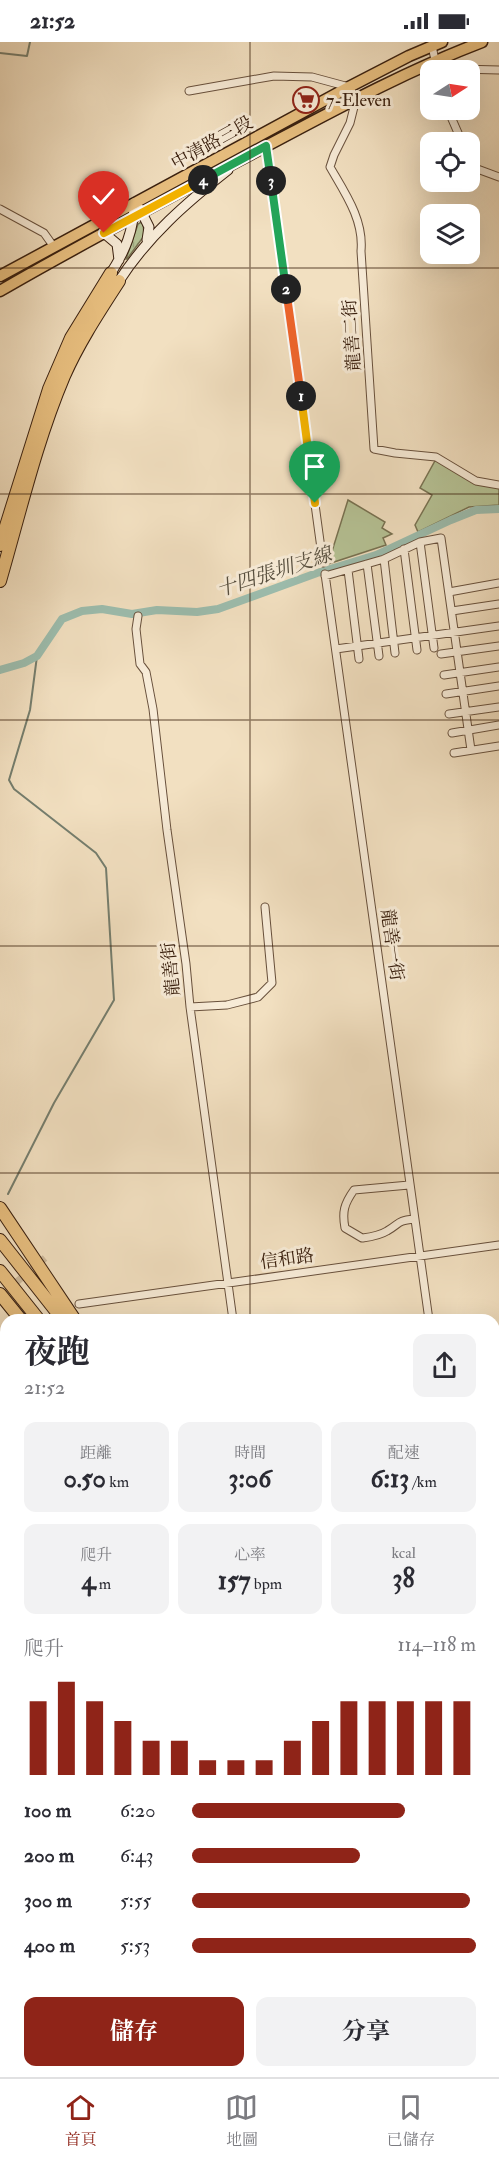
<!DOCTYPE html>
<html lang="zh-TW">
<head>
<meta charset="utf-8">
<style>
  :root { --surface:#fff; --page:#f2f2f3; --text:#2b2b33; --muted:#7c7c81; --line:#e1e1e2; --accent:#8f2418 }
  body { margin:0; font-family:"IM FELL Double Pica","Noto Serif TC",serif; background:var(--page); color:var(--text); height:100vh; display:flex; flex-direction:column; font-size:22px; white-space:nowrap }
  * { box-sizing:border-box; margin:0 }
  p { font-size:20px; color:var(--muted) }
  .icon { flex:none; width:33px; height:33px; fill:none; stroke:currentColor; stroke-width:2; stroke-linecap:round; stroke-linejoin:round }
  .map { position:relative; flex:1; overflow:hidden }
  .drawer { position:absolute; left:0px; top:1272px; width:500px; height:764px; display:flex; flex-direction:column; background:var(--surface); border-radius:18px 18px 0 0; box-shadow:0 6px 24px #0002 }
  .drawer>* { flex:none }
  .needle { width:39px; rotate:78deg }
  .buttons { position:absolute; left:420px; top:18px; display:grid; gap:12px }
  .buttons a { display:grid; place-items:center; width:60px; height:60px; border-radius:12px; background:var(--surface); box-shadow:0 6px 24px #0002; font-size:30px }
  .pin { position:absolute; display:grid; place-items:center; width:51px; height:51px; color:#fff; margin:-62px -26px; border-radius:50% 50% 50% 0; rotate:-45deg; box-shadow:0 0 6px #0007 }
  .pin .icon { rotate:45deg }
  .km { position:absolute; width:30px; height:30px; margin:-15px; border-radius:50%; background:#222; color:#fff; font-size:16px; line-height:30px; text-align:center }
  .round { display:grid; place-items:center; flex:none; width:63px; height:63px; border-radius:12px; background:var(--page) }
  .summary { display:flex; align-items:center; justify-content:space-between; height:102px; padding:0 24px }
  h1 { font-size:33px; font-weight:700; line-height:45px }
  .stats { display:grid; grid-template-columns:repeat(3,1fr); gap:9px; height:102px; padding:6px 24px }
  .stats div { display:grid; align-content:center; border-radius:12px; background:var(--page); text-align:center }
  .stats b { font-size:26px; font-weight:700 }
  .stats small { font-size:16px; font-weight:400 }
  .stats p { font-size:16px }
  .chart { height:168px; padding:12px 24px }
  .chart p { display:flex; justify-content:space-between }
  .chart svg { width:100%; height:108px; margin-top:6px; stroke:var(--accent); stroke-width:6 }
  .action { display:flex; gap:12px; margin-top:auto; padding:12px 24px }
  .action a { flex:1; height:69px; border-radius:12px; background:var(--accent); color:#fff; font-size:24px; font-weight:700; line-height:69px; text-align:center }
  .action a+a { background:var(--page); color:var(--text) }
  ul { padding:0 24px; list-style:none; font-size:20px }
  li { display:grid; grid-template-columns:96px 72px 1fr; align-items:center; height:45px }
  li i { height:15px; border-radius:8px; background:var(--accent) }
  .status { display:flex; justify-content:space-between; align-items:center; height:42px; padding:0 30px; background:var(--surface); direction:ltr }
  .status svg { height:16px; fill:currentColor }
  .menu { display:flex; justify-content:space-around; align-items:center; height:84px; border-top:2px solid var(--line); background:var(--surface); font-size:16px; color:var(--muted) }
  .menu a { display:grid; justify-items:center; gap:3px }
  .menu .current { color:var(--accent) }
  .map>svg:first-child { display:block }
</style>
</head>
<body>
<div class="status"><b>21:52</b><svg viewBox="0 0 49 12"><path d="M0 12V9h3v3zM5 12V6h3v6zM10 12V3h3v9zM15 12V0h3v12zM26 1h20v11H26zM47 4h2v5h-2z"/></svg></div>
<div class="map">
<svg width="499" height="2035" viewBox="0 0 499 2035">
  <defs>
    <pattern id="grass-tufts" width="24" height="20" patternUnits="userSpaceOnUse" patternTransform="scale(1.5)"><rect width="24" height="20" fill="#b6c396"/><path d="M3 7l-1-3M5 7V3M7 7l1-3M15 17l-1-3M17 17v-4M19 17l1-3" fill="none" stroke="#9da780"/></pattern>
  </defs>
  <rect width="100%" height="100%" fill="#f2e0c1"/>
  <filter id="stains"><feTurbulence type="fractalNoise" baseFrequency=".00333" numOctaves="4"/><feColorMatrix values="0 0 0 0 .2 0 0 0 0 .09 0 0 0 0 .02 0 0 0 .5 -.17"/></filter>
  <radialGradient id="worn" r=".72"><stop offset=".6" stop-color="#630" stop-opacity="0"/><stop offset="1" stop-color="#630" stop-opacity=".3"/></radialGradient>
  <path fill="url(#grass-tufts)" stroke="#787252" stroke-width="1.5" d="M143 179 144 194 127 217H126L138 182Z"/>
  <path fill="#b6c396" stroke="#787252" stroke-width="1.5" d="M436 417 476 441 499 445V463L469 465 418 490 415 483 432 453 420 446Z
    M348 458 385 480 382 486 392 492 383 496 386 503 328 522Z"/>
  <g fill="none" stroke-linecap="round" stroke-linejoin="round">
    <path stroke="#757e6e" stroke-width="2" d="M0 11 27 14 30 0
      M8 1152 54 1061 114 958 106 826 96 811 14 747 9 738 30 668 37 614"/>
    <path stroke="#9cbdae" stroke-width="8" d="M0 628 24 621 37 614 62 577 82 569 102 567 132 572 157 568 197 570 218 567 317 531 376 513 451 478 476 468 499 467"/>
    <path stroke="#cdba9d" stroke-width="7" stroke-dasharray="7 3.5" stroke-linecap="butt" d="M0 1254 45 1216"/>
    <defs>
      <path id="street" d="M432 4 435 18 458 27 499 28
        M189 49 274 34 312 35 349 45 356 57 350 81 334 113 330 125C345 151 364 178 361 209L374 407 395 411 436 415 476 439 499 443
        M448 68 462 100
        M266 104 323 521
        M470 119 472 125 499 135
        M0 167 44 191 54 205
        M420 500 434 606
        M404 507 417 608
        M384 517 395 611
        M367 522 379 614
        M348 528 359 617
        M325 532 429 1278
        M325 534 384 517 420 500 441 496 471 708
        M449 550 499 541
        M452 569 499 562
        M138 574 136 587 140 622 146 630 153 667 167 788 186 922 190 965 233 1278
        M336 607 499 584
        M441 612 499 604
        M444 633 499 625
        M446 652 499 644
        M449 672 499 665
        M452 691 499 683
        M454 711 499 704
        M190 965 227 963 258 955 272 941 265 865
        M409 1143 354 1148C344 1162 342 1170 345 1186L362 1196C370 1195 379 1194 387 1189 401 1181 396 1179 414 1177
        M79 1262 499 1203
        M494 1676 499 1678
        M494 1706 499 1707
        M0 1738 6 1737"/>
      <path id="secondary" d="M140 167 149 185 147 198
        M104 191 117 202 119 218
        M111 231C125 209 134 188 134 161
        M119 239C148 194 186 161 228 128"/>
      <path id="primary" d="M0 234 349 45 409 14 442 0
        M0 249C79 203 160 161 240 118 320 76 398 32 482 0"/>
      <path id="highway" d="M0 503 49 347 71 296 111 231
        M0 539C20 470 36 400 64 334 79 300 99 270 119 239
        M0 1166 75 1278
        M0 1198 63 1278
        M0 1229 39 1278
        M0 1252 21 1278
        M0 1757 6 1754
        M0 1771 6 1767
        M494 1805 499 1808
        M494 1821 499 1827
        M494 1844 499 1850
        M494 1868 499 1875"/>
    </defs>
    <use href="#street" stroke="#68503c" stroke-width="9"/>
    <use href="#secondary" stroke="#3a200f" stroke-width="11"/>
    <use href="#primary" stroke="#3a200f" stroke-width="13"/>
    <use href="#highway" stroke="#3a200f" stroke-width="14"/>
    <use href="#street" stroke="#f7ebd7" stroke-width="7"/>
    <use href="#secondary" stroke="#f7ebd7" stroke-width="9"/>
    <use href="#primary" stroke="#e9c080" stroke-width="10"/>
    <use href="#highway" stroke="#e9c080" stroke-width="12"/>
  </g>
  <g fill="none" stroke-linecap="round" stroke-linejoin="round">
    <defs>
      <path id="split-1" d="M301 354 315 461"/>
      <path id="split-2" d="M286 247 301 354"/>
      <path id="split-3" d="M271 139 286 247"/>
      <path id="split-4" d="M203 138 266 104 271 139"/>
      <path id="split-5" d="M104 191 203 138"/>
    </defs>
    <use href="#split-1" stroke="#fff" stroke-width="12"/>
    <use href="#split-2" stroke="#fff" stroke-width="12"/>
    <use href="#split-3" stroke="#fff" stroke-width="12"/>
    <use href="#split-4" stroke="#fff" stroke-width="12"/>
    <use href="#split-5" stroke="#fff" stroke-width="12"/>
    <use href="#split-1" stroke="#f5b400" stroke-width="8"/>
    <use href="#split-2" stroke="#f0652b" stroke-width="8"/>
    <use href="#split-3" stroke="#22a559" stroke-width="8"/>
    <use href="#split-4" stroke="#22a559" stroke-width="8"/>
    <use href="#split-5" stroke="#f5b400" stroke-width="8"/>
  </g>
  <path fill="none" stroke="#3a200f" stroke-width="1.5" stroke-opacity="0.55" d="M250 0V1278M0 226H499M0 452H499M0 678H499M0 904H499M0 1131H499M0 1357H6M494 1357H499M0 1583H6M494 1583H499M0 1809H6M494 1809H499M250 2030V2035"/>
  <defs>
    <symbol id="supermarket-ring" viewBox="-11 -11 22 22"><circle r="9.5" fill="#f7ebd7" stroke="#8f2418" stroke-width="1.5"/><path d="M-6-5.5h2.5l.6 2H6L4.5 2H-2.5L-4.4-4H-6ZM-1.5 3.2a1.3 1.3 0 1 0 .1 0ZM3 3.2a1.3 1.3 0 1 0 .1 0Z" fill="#8f2418"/></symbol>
  </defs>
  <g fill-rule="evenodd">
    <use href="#supermarket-ring" x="291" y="43" width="30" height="30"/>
  </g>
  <g text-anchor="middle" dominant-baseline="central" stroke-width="6" stroke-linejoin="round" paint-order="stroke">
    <g font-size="18" fill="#3a200f" stroke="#f7ebd7" text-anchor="start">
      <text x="326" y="58">7-Eleven</text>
    </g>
    <g font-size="18" fill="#3a200f" stroke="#f7ebd7">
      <text transform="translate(212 101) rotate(-29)">中清路三段</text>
      <text transform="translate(352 293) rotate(-94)">龍善二街</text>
      <text transform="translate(392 903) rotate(82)">龍善一街</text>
      <text transform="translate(171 927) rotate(-96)">龍善街</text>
      <text transform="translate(287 1217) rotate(-8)">信和路</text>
    </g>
    <g font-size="20" font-style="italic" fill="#574f3f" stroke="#f7ebd7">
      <text transform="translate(274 530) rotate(-18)">十四張圳支線</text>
    </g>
  </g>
  <rect width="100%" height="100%" filter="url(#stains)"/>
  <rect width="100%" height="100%" fill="url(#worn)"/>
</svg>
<div class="buttons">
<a><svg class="needle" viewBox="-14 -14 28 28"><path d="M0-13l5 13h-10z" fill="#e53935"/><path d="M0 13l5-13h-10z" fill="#7c7c81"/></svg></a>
<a><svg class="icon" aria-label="locate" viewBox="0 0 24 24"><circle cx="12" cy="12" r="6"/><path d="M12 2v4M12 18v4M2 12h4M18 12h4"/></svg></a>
<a><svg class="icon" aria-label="layers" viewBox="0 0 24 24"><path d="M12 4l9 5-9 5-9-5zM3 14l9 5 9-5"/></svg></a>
</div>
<div class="pin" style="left:315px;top:461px;background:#1e9e55"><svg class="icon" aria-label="arrive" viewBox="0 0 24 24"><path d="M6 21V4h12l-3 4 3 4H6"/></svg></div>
<div class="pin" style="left:104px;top:191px;background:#d93025"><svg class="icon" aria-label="check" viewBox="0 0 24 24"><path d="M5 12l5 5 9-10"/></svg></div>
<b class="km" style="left:301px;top:354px">1</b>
<b class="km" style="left:286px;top:247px">2</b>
<b class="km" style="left:271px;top:139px">3</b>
<b class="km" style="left:203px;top:138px">4</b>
<section class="drawer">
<div class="summary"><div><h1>夜跑</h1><p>21:52</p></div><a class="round"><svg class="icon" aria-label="share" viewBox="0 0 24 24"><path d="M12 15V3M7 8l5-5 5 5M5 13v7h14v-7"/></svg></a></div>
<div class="stats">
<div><p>距離</p><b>0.50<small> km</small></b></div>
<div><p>時間</p><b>3:06</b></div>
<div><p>配速</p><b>6:13<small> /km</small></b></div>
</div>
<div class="stats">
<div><p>爬升</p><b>4<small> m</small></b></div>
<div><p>心率</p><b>157<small> bpm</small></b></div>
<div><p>kcal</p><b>38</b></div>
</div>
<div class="chart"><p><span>爬升</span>114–118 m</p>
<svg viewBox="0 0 160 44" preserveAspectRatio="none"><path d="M5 44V14M15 44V6M25 44V14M35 44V22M45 44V30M55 44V30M65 44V38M75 44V38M85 44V38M95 44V30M105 44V22M115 44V14M125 44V14M135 44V14M145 44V14M155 44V14"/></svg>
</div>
<ul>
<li><b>100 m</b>6:20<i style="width:75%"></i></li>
<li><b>200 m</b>6:43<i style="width:59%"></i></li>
<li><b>300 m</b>5:55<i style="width:98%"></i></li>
<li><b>400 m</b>5:53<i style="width:100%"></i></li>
</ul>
<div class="action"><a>儲存</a><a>分享</a></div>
</section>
</div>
<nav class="menu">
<a class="current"><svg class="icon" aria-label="home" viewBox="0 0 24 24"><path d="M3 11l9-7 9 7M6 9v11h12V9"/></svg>首頁</a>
<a><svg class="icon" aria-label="map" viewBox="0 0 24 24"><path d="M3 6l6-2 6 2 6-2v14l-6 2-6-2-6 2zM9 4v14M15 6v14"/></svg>地圖</a>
<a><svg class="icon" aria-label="saved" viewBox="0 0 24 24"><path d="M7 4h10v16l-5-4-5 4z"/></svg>已儲存</a>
</nav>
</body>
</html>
